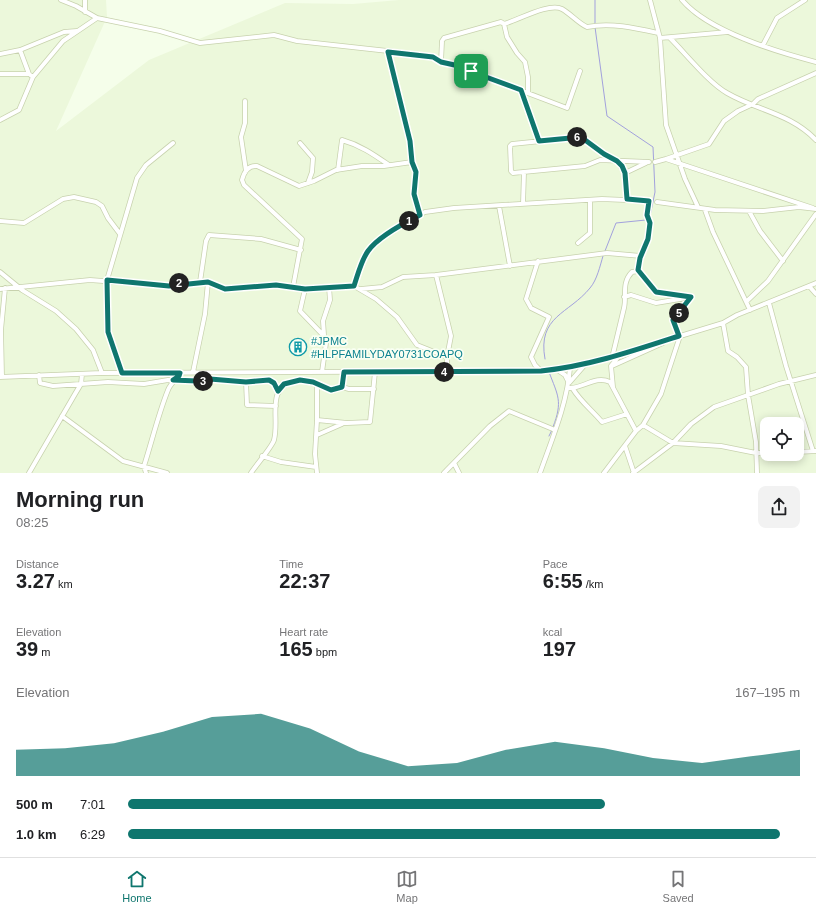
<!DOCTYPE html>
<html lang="en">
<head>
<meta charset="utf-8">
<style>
  :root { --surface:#fff; --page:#f2f2f2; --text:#202124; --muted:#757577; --line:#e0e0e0; --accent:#0f766e }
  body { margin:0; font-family:Helvetica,sans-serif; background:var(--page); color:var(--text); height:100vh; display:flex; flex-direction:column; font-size:15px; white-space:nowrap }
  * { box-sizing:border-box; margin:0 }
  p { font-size:13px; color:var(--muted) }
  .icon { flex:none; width:22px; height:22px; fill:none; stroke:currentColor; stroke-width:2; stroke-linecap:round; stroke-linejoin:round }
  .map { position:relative; height:473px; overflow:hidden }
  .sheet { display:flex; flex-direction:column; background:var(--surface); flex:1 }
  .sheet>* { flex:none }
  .tools { position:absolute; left:760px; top:417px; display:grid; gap:8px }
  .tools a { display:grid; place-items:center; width:44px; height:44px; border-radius:8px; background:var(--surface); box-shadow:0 2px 10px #0003; font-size:20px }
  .pin { position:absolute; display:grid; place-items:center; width:34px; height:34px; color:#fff; margin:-17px; border-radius:8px; box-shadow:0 2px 6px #0006 }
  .km { position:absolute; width:20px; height:20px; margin:-10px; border-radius:50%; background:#222; color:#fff; font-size:11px; line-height:20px; text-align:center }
  .round { display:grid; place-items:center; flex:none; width:42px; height:42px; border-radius:8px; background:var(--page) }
  .overview { display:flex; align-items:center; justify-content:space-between; height:68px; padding:0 16px }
  h1 { font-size:22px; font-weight:700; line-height:30px }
  .metrics { display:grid; grid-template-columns:repeat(3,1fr); gap:6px; height:68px; padding:4px 16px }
  .metrics div { display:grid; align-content:center }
  .metrics b { font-size:20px; font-weight:700 }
  .metrics small { font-size:11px; font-weight:400 }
  .metrics p { font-size:11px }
  .chart { height:112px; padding:8px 16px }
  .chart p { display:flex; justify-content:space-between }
  .chart svg { width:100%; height:72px; margin-top:4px; fill:var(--accent); opacity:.7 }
  ul { padding:0 16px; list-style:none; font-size:13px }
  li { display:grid; grid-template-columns:64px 48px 1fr; align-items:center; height:30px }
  li i { height:10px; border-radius:5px; background:var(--accent) }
  .menu { display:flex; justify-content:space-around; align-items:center; height:56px; border-top:1px solid var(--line); background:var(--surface); font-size:11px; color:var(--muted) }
  .menu a { display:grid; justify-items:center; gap:2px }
  .menu .current { color:var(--accent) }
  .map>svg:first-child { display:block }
</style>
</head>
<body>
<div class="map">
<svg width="816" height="473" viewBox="0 0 816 473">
  <rect width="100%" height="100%" fill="#f5feea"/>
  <path fill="#ecf8db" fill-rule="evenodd" d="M0 0H106L107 17 56 131 149 60 285 3 353 4 399 0H816V473H0ZM767 424H797V454H767Z"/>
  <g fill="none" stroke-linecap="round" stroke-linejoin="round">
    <path stroke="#a2a1dd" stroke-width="1" d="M595 0V24
      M595 27 607 116 653 147 655 192 650 216
      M605 251 616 223 646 220
      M545 359C537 316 569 314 590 288 597 280 600 266 603 256
      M549 372C558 396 563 401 553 427
      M549 436 552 430"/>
    <defs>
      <path id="minor" d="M61 0 76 6 97 18 160 31 200 43 274 35 297 41 388 51 410 141 412 162 416 172 414 194 420 215
        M85 0V12
        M650 0 660 38 666 125 685 179 698 207
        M682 0C708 31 777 52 816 62
        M504 24 507 37 517 53 525 62 528 77V92
        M660 38 728 32
        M670 38C686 54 709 83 727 93 758 111 790 113 816 140
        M763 45 777 18 805 0
        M20 50 29 74
        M388 51 433 57 445 63 468 68 475 73 567 108 580 71
        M0 54 20 50 64 32 77 31
        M441 62 442 41 444 38 501 22 504 24C518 20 550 2 562 9 571 14 578 23 587 27 610 22 636 28 658 33
        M0 74H29L33 77
        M521 90 539 141
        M245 101V123L241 137 246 171
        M0 120 19 110 33 77 63 41 97 18
        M300 143 313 158 312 172 308 183
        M666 159 709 144 724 121 738 111 753 104 758 99 816 73
        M614 160 581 137 512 144 510 146 511 171 513 173 585 166 600 160 649 162
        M617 161 625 173
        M655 162 666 159 813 208
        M338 170 342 140C360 145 373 154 389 165
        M627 199 625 173 646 163
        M657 202 715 210 763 211 799 207 816 209
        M523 204 524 172
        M499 206 510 266
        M705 210 713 232 750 310
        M749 211 760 231 783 261
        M0 221 24 223 63 199 74 197 96 202 102 206 108 218 120 234
        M578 243 590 233V200
        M538 261 526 299 531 308 549 317 531 357 535 365 541 371
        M0 272 22 290 56 311 76 329 93 350 102 373
        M436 275 451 336 447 357V372
        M200 282 206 241 209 235 261 239 301 250
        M354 286 359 268 369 249 381 239 403 223 425 212 454 208 602 199 649 201 647 215 650 223 648 239 639 258 638 271 656 291 691 297 673 320 679 335
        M809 286 816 294
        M293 287 302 239 244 185 242 180C244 172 248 165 257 166L299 186 314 181 336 170 362 166H384L412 162
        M0 289 90 280 169 286 208 282 225 289 276 285 305 289 354 286 376 299 397 317 417 345 447 357
        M305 289 300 311 324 336 326 343 322 372
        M361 289 382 287 403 277 436 275 607 253 641 256
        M624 297 631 295 656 303 686 298
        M747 301 768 281 816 214
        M769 303 786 366 813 451
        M723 323 728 351 737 357 746 367 748 395 756 442 757 473
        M324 335 323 321 330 300 329 287
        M612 358C616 341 620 325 624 308 627 296 621 283 632 272L638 271
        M612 366 663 343
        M556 369 565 375 568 381
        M193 372 205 314 208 282
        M122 373 108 332 107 280 137 178 146 165 173 143
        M39 375 40 383 53 386 108 382 144 384 168 380 197 381 210 379 246 382 269 380 274 383 278 391
        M0 377 102 373 512 371H541L585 365 723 323 737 315 816 283
        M2 377 1 330 5 288
        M246 382 247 405 276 406
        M569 383 583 367
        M317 384V420L315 454 317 473
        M342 387 349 389H374
        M613 387 611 366 619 356
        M568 388C583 389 595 375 610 382L636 431
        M573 389C580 401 593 411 602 422L627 414
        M62 416 123 461 167 473
        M317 420 347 423 370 422 375 372
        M643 425 661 394 680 336H678
        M317 435 342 424
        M625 446 634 473
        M797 452 816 451
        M262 456 281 462 316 467
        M454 463 459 473
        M29 473 75 394 81 384 82 374
        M146 473 144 466C152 441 158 415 168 390 171 382 178 379 180 373
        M251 473C256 465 272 447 274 440 280 418 265 387 295 381 315 378 324 394 342 387L344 372
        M444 473 490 426 509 411 555 430
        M540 473C552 439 567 404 570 368
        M604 473 636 431 643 425 673 443 691 424 714 407 779 384 816 375
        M633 473 673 443 721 446 756 453H767"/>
    </defs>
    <use href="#minor" stroke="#c8d2ae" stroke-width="5.5"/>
    <use href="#minor" stroke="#fff" stroke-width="4"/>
  </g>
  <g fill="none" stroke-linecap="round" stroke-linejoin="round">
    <defs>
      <path id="route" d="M388 52 433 57 441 62 468 68 475 73 521 90 539 141 581 137 604 154 617 161 622 166 625 173 627 199 649 201 647 215 650 223 648 239 640 258 638 270 656 292 691 297 673 320 679 336C633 351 589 366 541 371L344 372 342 387 331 390 313 382 300 380 284 384 278 391 274 383 269 380 246 382 210 379 197 381 173 380 179 376 180 373H122L108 332 107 280 169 286 208 282 225 289 276 285 305 289 354 286C358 274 361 261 368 251 378 237 404 223 420 215L414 194 416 172 412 162 410 141Z"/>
    </defs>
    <use href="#route" stroke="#fff" stroke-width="8"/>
    <use href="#route" stroke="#0f766e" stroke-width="5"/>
  </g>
  <defs>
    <symbol id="building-ring" viewBox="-11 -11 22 22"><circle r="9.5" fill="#f9fff2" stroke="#0f9aa8" stroke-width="1.5"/><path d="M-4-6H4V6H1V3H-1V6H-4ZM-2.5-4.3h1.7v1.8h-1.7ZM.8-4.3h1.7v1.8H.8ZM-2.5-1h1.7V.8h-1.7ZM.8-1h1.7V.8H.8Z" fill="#0f9aa8"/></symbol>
  </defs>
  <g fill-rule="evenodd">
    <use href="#building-ring" x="288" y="337" width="20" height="20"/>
  </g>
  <g text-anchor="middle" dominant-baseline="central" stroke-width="3.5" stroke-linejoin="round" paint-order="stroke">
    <g font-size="11" fill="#0d838f" stroke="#f9fff2" text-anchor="start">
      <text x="311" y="341">#JPMC<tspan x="311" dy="13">#HLPFAMILYDAY0731COAPQ</tspan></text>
    </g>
  </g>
</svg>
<div class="tools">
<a><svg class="icon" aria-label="locate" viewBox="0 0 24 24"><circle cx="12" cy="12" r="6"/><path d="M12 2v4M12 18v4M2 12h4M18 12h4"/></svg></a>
</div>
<div class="pin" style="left:471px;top:71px;background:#1e9e55"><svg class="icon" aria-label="arrive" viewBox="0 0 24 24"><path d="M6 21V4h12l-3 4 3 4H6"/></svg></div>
<b class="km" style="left:409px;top:221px">1</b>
<b class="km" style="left:179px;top:283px">2</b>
<b class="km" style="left:203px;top:381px">3</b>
<b class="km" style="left:444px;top:372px">4</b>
<b class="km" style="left:679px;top:313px">5</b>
<b class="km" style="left:577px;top:137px">6</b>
</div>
<section class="sheet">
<div class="overview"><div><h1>Morning run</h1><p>08:25</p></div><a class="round"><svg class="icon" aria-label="share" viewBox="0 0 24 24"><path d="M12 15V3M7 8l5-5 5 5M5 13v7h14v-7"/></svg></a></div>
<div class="metrics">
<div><p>Distance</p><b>3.27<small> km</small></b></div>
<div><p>Time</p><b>22:37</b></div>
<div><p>Pace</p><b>6:55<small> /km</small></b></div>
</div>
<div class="metrics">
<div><p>Elevation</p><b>39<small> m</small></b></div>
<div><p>Heart rate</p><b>165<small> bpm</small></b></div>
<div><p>kcal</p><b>197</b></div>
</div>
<div class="chart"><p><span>Elevation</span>167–195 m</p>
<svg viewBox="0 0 160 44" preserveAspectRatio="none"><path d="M0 44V28L10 27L20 24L30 17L40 8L50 6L60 15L70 29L80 38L90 36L100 28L110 23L120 27L130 33L140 36L150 32L160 28V44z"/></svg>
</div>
<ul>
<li><b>500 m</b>7:01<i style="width:71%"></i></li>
<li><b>1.0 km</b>6:29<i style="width:97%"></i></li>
</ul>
</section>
<nav class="menu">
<a class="current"><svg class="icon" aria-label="home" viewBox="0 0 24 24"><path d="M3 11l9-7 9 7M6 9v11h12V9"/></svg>Home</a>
<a><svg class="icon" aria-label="map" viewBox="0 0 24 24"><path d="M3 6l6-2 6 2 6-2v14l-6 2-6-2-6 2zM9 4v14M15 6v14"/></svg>Map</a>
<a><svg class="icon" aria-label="saved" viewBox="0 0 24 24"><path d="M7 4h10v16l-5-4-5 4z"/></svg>Saved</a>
</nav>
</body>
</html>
